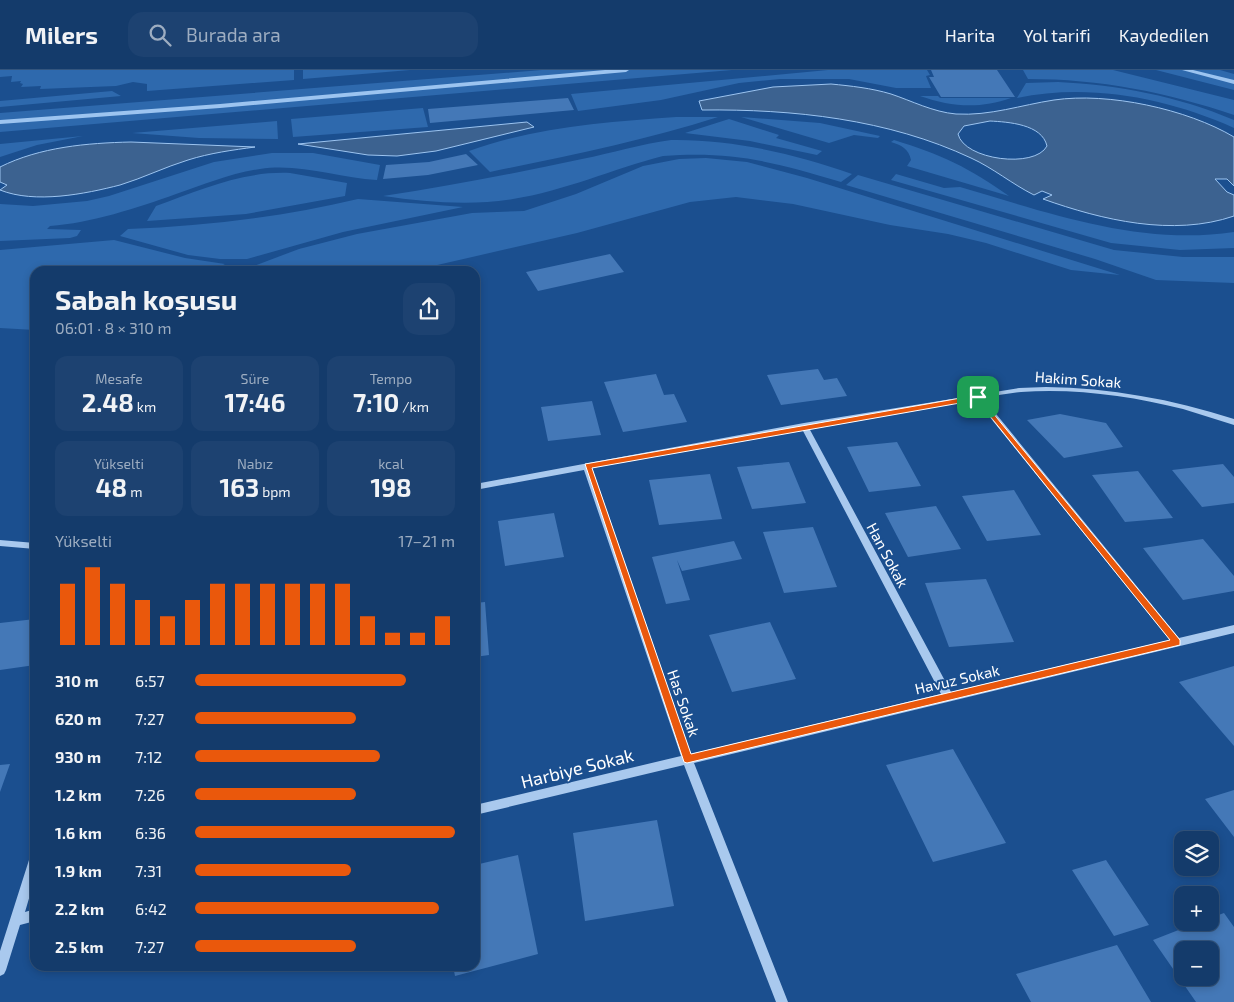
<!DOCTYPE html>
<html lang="tr">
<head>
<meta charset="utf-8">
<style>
  :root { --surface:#143b6b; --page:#1d4271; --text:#f1f3f6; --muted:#9dadc1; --line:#33557e; --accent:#ea580c }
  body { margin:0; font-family:"Exo 2",sans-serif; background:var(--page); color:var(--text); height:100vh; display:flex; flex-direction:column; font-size:19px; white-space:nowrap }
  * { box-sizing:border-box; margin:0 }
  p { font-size:16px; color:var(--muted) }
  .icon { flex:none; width:28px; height:28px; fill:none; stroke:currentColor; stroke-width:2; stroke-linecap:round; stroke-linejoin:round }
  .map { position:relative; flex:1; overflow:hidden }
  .panel { position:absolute; left:30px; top:196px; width:450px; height:705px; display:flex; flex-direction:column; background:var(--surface); border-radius:15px; box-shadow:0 2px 8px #0003,0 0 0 1px var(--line) }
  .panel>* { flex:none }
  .fabs { position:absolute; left:1174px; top:761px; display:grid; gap:10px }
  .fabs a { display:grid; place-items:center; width:45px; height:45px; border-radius:10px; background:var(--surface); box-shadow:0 2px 8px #0003,0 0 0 1px var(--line); font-size:25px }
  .pin { position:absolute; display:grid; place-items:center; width:42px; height:42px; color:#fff; margin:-21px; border-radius:10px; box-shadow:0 2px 8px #0006 }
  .round { display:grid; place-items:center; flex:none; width:52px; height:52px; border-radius:15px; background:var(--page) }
  .headline { display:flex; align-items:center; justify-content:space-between; height:85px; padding:0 25px }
  h1 { font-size:28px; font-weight:700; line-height:38px }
  .figures { display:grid; grid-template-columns:repeat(3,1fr); gap:8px; height:85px; padding:5px 25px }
  .figures div { display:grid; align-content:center; border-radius:12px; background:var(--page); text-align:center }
  .figures b { font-size:25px; font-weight:700 }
  .figures small { font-size:14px; font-weight:400 }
  .figures p { font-size:14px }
  .chart { height:140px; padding:10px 25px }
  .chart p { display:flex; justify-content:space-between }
  .chart svg { width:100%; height:90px; margin-top:5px; stroke:var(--accent); stroke-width:6 }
  ul { padding:0 25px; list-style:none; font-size:16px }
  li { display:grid; grid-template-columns:80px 60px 1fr; align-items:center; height:38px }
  li i { height:12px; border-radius:6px; background:var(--accent) }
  header { display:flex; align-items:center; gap:30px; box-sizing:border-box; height:70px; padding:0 25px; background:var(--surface); border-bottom:1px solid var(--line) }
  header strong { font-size:24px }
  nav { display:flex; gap:28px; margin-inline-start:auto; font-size:18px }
  .search { width:350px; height:45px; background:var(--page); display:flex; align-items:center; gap:12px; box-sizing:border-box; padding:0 18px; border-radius:15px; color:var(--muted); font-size:19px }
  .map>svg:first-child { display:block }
</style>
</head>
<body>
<header>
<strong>Milers</strong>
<div class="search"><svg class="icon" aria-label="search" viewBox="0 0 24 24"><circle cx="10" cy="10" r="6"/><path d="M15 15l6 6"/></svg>Burada ara</div>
<nav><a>Harita</a><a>Yol tarifi</a><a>Kaydedilen</a></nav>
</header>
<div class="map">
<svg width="1234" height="932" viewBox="0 0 1234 932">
  <rect width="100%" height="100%" fill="#1b4f8f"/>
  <path fill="#2e69ad" d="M0 0H294V10L147 21V14L133 12 116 16 40 19 41 16 21 17 23 14 20 13 21 11 11 12 12 6 0 7Z
    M303 0H410L303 9Z
    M542 0H732L0 62V43Z
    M828 0H927L930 5 926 6 931 18H896L849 9H780L739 13 661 30 578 41 571 24Z
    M1023 0H1113L1234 30V45C1166 22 1100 9 1028 9Z
    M1156 0H1220L1234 4V20Z
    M1058 12C1119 15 1177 26 1234 50V58C1167 28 1090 13 1017 28L1026 13Z
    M112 21 121 26 0 37V31Z
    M920 26H938L940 28H1011C980 39 951 37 920 26Z
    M423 38 428 57 293 67 291 49Z
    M676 47H718C643 71 567 86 490 102L469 81C536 57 606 52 676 47Z
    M741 47 820 53 880 66 878 68 854 65 829 73Z
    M729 49 779 65 776 68 822 81 817 85 750 71 685 63Z
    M277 51 278 69 199 68 132 63Z
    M83 66 37 75 0 87V74Z
    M671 70C732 69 795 84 852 104L841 112C774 92 734 81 663 86 613 99 564 121 513 129 470 136 426 132 383 126 450 116 516 103 582 89 612 83 641 74 671 70Z
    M894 70C940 84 970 98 1009 126L907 96 911 90C909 79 901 75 891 72Z
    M272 83H313L380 95 377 110C338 108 300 93 260 99 230 103 204 115 176 124 137 138 91 153 50 156L47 159 81 160 77 166 70 168 0 171V134L33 136 87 131 109 126 214 92Z
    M706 88 747 92 807 108 1120 205 1071 200 986 173 948 164 890 155 793 134 736 127 690 132 577 163 411 201H249L251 197 299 179 357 164 472 143 524 141 576 124 643 96 679 89Z
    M290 103 347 113 345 126 246 144 147 151 156 136C200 120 242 101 290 103Z
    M896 104 944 118 960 117C1049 143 1140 176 1234 162V178L1180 180 1111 173 891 110Z
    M858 105 1114 180 1183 187H1234V213L1156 210 1095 189 846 115Z
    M358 129 463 137 343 162 247 189H220L188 185 120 166 128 159C206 156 282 147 358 129Z
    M114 170 185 188 225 194 211 201H35V260L0 258V180Z"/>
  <path fill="#3c6290" stroke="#9cc4f0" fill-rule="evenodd" d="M831 14C851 16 871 18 891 24 912 31 933 42 956 44 990 46 1021 35 1054 30 1108 22 1187 39 1234 67V116L1227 109H1215L1227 122 1234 125V146C1173 167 1102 150 1043 129L1052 125 1042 121 1034 125C1012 114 993 98 971 88 888 49 793 39 702 40L699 31 773 17ZM990 51C1008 52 1042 54 1047 76 1035 99 964 90 958 64L964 56Z
    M527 52 534 57 436 81 397 86 368 85 298 74Z
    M131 72 255 77C233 80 210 83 188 90 165 97 143 108 120 115 85 124 35 134 0 120L7 115 0 112V97C40 77 87 73 131 72Z"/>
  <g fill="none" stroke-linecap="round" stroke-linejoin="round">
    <path fill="#9cc4f0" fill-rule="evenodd" d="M605 0H629L626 2 220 38 0 54V50L220 34Z
      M1182 0H1193L1234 10V14Z"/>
  </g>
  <path fill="#4478b7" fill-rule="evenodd" d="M931 0H997L1015 27H941L929 7H934Z
    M568 28 574 40 430 53 428 39Z
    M466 84 478 95 428 105 383 109 386 95 429 92Z
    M610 184 624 202 538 221 526 202Z
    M818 299 824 310 837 308 847 326 781 335 767 305Z
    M656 304 664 325 674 324 687 352 623 362 604 312Z
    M592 331 601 365 548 371 541 337Z
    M1060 344 1106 353 1123 377 1064 388 1027 350Z
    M897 372 921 416 869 422 847 377Z
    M789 392 806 433 752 439 737 397Z
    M1223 394 1234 407V433L1202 437 1172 400Z
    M1138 401 1173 448 1125 452 1092 405Z
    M710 404 722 449 659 455 649 410Z
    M1014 420 1041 465 987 471 962 426Z
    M936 436 961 479 908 487 885 443Z
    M554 443 564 487 505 496 498 451Z
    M813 457 837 517 784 523 763 462Z
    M1203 469 1234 506V521L1183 530 1143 478Z
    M734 471 742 489 682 501 677 490 690 530 666 534 652 487Z
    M986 509 1014 572 949 577 925 513Z
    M485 532 489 585 475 587V533Z
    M35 549V595L0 600V553Z
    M770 552 796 609 732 622 709 565Z
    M1234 596V676L1179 612Z
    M953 679 1006 773 933 792 886 695Z
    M10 694 0 722V695Z
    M1234 720V767L1205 729Z
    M657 750 674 836 585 851 573 763Z
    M518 785 538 884 455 906 453 896H475V795Z
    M1106 790 1149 855 1114 866 1072 800Z
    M1224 843 1234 857V932H1196L1153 870 1199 852H1210V848ZM1182 880H1210V908H1182Z
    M1117 875 1151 932H1031L1016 904Z"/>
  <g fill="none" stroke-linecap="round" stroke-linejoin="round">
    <path fill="#a9c9ee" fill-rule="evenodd" d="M1046 317C1110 318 1172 329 1234 349V355C1217 350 1200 344 1183 339 1131 326 1075 318 1021 322 1008 323 996 326 983 328L1179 568 1234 555V563L694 693 788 932H776L684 695 475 745V735L681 686 584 400 475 420V414L804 353 1019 318ZM976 330 1170 570 951 622 809 358ZM802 359 941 624 691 684 592 398Z
      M0 470 35 473V479L0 476Z
      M35 784V808L25 842 35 839V851L20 855 6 900 4 904 0 906V881L29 790 31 786Z"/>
  </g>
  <path fill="#ea580c" stroke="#fff" fill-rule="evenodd" d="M978 325 1180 570V575L687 693 684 692 585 394ZM977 330 1170 570 691 684 592 398Z"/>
  <g text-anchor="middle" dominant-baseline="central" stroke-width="4" stroke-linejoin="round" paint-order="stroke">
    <g font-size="15" fill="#fff" stroke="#1b4f8f">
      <text transform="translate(1078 309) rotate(4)">Hakim Sokak</text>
      <text transform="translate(888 485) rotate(62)">Han Sokak</text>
      <text transform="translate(957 609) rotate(-13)">Havuz Sokak</text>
      <text transform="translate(684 633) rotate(71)">Has Sokak</text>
    </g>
    <g font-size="18" fill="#fff" stroke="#1b4f8f">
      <text transform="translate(577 698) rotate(-14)">Harbiye Sokak</text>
    </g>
  </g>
</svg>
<div class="fabs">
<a><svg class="icon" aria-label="layers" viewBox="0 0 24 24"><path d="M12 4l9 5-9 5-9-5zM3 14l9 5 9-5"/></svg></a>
<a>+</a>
<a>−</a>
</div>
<div class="pin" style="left:978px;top:327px;background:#1e9e55"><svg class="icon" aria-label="arrive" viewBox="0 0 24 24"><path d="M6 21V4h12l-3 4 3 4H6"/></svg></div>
<section class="panel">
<div class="headline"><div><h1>Sabah koşusu</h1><p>06:01 · 8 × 310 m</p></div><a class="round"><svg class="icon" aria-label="share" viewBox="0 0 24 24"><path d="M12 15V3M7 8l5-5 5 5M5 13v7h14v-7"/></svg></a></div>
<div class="figures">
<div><p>Mesafe</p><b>2.48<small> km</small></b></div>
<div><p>Süre</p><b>17:46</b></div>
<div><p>Tempo</p><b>7:10<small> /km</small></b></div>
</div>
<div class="figures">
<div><p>Yükselti</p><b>48<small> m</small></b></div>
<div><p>Nabız</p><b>163<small> bpm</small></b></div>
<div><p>kcal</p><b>198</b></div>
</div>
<div class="chart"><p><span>Yükselti</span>17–21 m</p>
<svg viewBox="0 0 160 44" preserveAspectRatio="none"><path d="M5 44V14M15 44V6M25 44V14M35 44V22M45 44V30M55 44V22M65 44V14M75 44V14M85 44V14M95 44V14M105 44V14M115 44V14M125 44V30M135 44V38M145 44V38M155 44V30"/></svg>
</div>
<ul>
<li><b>310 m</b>6:57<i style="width:81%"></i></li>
<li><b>620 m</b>7:27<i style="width:62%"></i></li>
<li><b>930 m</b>7:12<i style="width:71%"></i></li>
<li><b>1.2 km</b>7:26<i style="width:62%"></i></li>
<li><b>1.6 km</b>6:36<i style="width:100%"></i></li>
<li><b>1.9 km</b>7:31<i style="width:60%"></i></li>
<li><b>2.2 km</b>6:42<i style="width:94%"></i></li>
<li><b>2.5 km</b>7:27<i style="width:62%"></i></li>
</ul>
</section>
</div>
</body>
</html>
